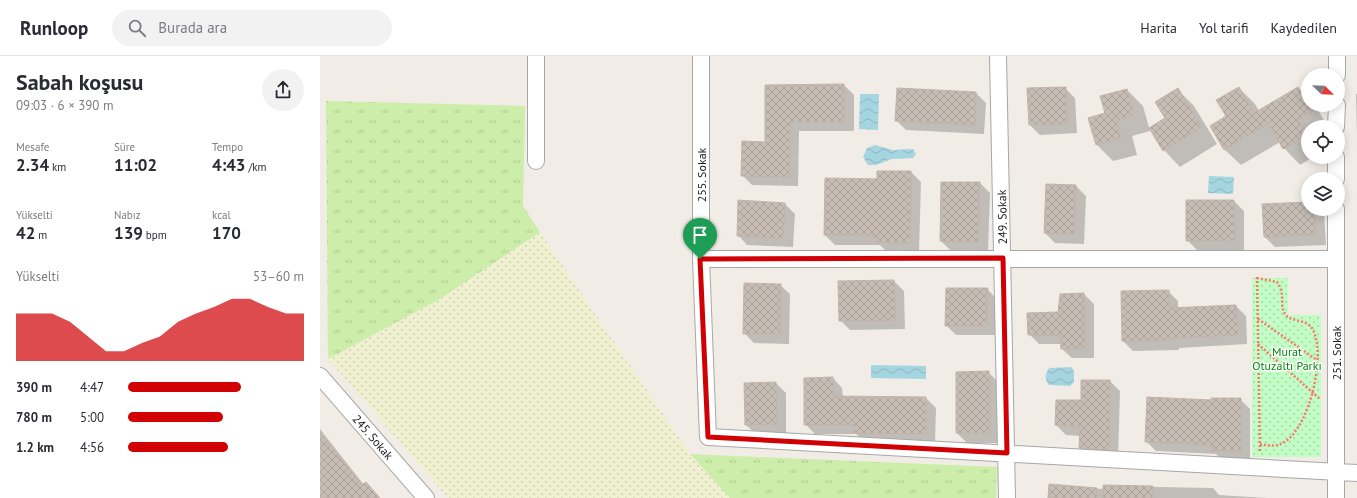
<!DOCTYPE html>
<html lang="tr">
<head>
<meta charset="utf-8">
<style>
  :root { --surface:#fff; --page:#f2f2f3; --text:#2b2b33; --muted:#7c7c81; --line:#e1e1e2; --accent:#d00004 }
  body { margin:0; font-family:"PT Sans",sans-serif; background:var(--page); color:var(--text); height:100vh; display:flex; flex-direction:column; font-size:15px; white-space:nowrap }
  * { box-sizing:border-box; margin:0 }
  p { font-size:13px; color:var(--muted) }
  .icon { flex:none; width:22px; height:22px; fill:none; stroke:currentColor; stroke-width:2; stroke-linecap:round; stroke-linejoin:round }
  .map { position:relative; flex:1; overflow:hidden }
  .sheet { display:flex; flex-direction:column; background:var(--surface); width:320px }
  .sheet>* { flex:none }
  .needle { width:26px; rotate:113deg }
  .tools { position:absolute; left:981px; top:12px; display:grid; gap:8px }
  .tools a { display:grid; place-items:center; width:44px; height:44px; border-radius:50%; background:var(--surface); box-shadow:0 2px 10px #0003; font-size:20px }
  .pin { position:absolute; display:grid; place-items:center; width:34px; height:34px; color:#fff; margin:-41px -17px; border-radius:50% 50% 50% 0; rotate:-45deg; box-shadow:0 0 4px #0007 }
  .pin .icon { rotate:45deg }
  .round { display:grid; place-items:center; flex:none; width:42px; height:42px; border-radius:21px; background:var(--page) }
  .head { display:flex; align-items:center; justify-content:space-between; height:68px; padding:0 16px }
  h1 { font-size:22px; font-weight:800; line-height:30px }
  .stats { display:grid; grid-template-columns:repeat(3,1fr); gap:6px; height:68px; padding:4px 16px }
  .stats div { display:grid; align-content:center }
  .stats b { font-size:17px; font-weight:800 }
  .stats small { font-size:11px; font-weight:400 }
  .stats p { font-size:11px }
  .chart { height:112px; padding:8px 16px }
  .chart p { display:flex; justify-content:space-between }
  .chart svg { width:100%; height:72px; margin-top:4px; fill:var(--accent); opacity:.7 }
  ul { padding:0 16px; list-style:none; font-size:13px }
  li { display:grid; grid-template-columns:64px 48px 1fr; align-items:center; height:30px }
  li i { height:10px; border-radius:5px; background:var(--accent) }
  header { display:flex; align-items:center; gap:24px; box-sizing:border-box; height:56px; padding:0 20px; background:var(--surface); border-bottom:1px solid var(--line) }
  header strong { font-size:19px }
  nav { display:flex; gap:22px; margin-inline-start:auto; font-size:14px }
  .search { width:280px; height:36px; background:var(--page); display:flex; align-items:center; gap:10px; box-sizing:border-box; padding:0 14px; border-radius:22px; color:var(--muted); font-size:15px }
  main { display:flex; flex:1; min-height:0 }
  .map>svg:first-child { display:block }
</style>
</head>
<body>
<header>
<strong>Runloop</strong>
<div class="search"><svg class="icon" aria-label="search" viewBox="0 0 24 24"><circle cx="10" cy="10" r="6"/><path d="M15 15l6 6"/></svg>Burada ara</div>
<nav><a>Harita</a><a>Yol tarifi</a><a>Kaydedilen</a></nav>
</header>
<main>
<section class="sheet">
<div class="head"><div><h1>Sabah koşusu</h1><p>09:03 · 6 × 390 m</p></div><a class="round"><svg class="icon" aria-label="share" viewBox="0 0 24 24"><path d="M12 15V3M7 8l5-5 5 5M5 13v7h14v-7"/></svg></a></div>
<div class="stats">
<div><p>Mesafe</p><b>2.34<small> km</small></b></div>
<div><p>Süre</p><b>11:02</b></div>
<div><p>Tempo</p><b>4:43<small> /km</small></b></div>
</div>
<div class="stats">
<div><p>Yükselti</p><b>42<small> m</small></b></div>
<div><p>Nabız</p><b>139<small> bpm</small></b></div>
<div><p>kcal</p><b>170</b></div>
</div>
<div class="chart"><p><span>Yükselti</span>53–60 m</p>
<svg viewBox="0 0 160 44" preserveAspectRatio="none"><path d="M0 44V15L10 15L20 15L30 20L40 29L50 38L60 38L70 33L80 29L90 20L100 15L110 11L120 6L130 6L140 11L150 15L160 15V44z"/></svg>
</div>
<ul>
<li><b>390 m</b>4:47<i style="width:64%"></i></li>
<li><b>780 m</b>5:00<i style="width:54%"></i></li>
<li><b>1.2 km</b>4:56<i style="width:57%"></i></li>
</ul>
</section>
<div class="map">
<svg width="1037" height="442" viewBox="0 0 1037 442">
  <defs>
    <pattern id="farmland-dots" width="8" height="8" patternUnits="userSpaceOnUse"><rect width="8" height="8" fill="#eff1d1"/><path d="M2 2h.1M6 6h.1" fill="none" stroke="#cdceb3" stroke-width="1.8" stroke-linecap="round"/></pattern>
    <pattern id="grass-tufts" width="24" height="20" patternUnits="userSpaceOnUse"><rect width="24" height="20" fill="#cdeeaa"/><path d="M3 7l-1-3M5 7V3M7 7l1-3M15 17l-1-3M17 17v-4M19 17l1-3" fill="none" stroke="#b0cc92"/></pattern>
    <pattern id="park-dots" width="8" height="8" patternUnits="userSpaceOnUse"><rect width="8" height="8" fill="#c2fdc5"/><path d="M2 2h.1M6 6h.1" fill="none" stroke="#a6d9a9" stroke-width="1.8" stroke-linecap="round"/></pattern>
    <pattern id="water-waves" width="16" height="10" patternUnits="userSpaceOnUse"><rect width="16" height="10" fill="#a4d5e1"/><path d="M0 5q4-4 8 0t8 0" fill="none" stroke="#8db7c1"/></pattern>
    <pattern id="building-cross-hatch" width="8" height="8" patternUnits="userSpaceOnUse"><rect width="8" height="8" fill="#c6bdb5"/><path d="M0 0l8 8M0 8l8-8" fill="none" stroke="#aaa29b"/></pattern>
  </defs>
  <rect width="100%" height="100%" fill="#f1ede6"/>
  <path fill="url(#farmland-dots)" d="M220 176 370 398 410 442H128L8 303 120 243Z"/>
  <path fill="url(#grass-tufts)" d="M6 45 205 50 203 150 220 176 120 243 8 303Z
    M370 398 677 411 676 442H410Z"/>
  <path fill="url(#park-dots)" d="M932 222H968V259H1001V401H932Z"/>
  <path fill="url(#water-waves)" d="M540 38H559L558 74 539 73Z
    M555 89 573 94 593 93 596 98 593 102 572 103 556 109H548L543 101 547 92Z
    M889 120 914 121 913 138 888 137Z
    M551 309 606 310V323L551 322Z
    M751 311 754 315V326L750 330 729 329C724 323 725 318 729 312Z"/>
  <path fill="#0003" d="M524 29 534 39V75H479L478 130 432 129 422 119 446 87V30Z
    M745 32 755 42 757 77 720 79 710 69 708 33Z
    M919 32 935 48 939 55 978 32 988 42V49H995L1008 71H988V101H993L980 109 964 92 960 86 921 109 904 93 907 61Z
    M857 33 874 50 897 88 860 111 844 94 830 72 847 62Z
    M807 34 823 50 830 75 812 80 817 99 793 105 777 89 769 62 786 58Z
    M656 37 666 47 664 78 586 74 576 64Z
    M1036 38H1037V82V81Z
    M591 116 601 126 599 196 566 195 560 189H515L505 179 557 124Z
    M660 127 670 137 668 196 631 195 621 185Z
    M756 130 766 140 764 188 735 187 725 177Z
    M867 145H914L924 155V194H877L867 184Z
    M988 147V153H1001L1004 156 1006 189 955 191 945 181Z
    M465 148 475 158 473 191 427 189 418 179Z
    M574 225 584 235 585 273 530 274 520 264Z
    M460 229 470 238 469 288 434 287 424 277Z
    M667 233 677 243V279H636L626 269Z
    M848 235 858 245V253L916 250 926 260 927 288 859 292V294L813 295 803 285Z
    M764 238 774 248V302H752L742 293V288H719L709 278Z
    M668 316 678 326V387H647L637 377Z
    M513 322 522 332 523 341 606 342 616 352 615 388 545 386 536 378H495L485 368Z
    M762 325H790L800 335 798 403 770 402 760 392 761 380 746 379 736 369 762 345Z
    M456 327 466 337V378H436L426 369Z
    M920 343 930 353V404H902L896 398 836 395 826 385 892 345Z
    M0 373 44 429 46 428 60 442H0Z
    M730 430 784 433V430L893 432 899 439 946 442H729Z"/>
  <path fill="url(#building-cross-hatch)" stroke="#c4b3a7" d="M524 28V66H470L469 121 421 120 422 85 445 86V29Z
    M746 31 747 68 709 69 707 32Z
    M919 31 934 57 978 31 993 55 978 64 987 79 963 93 948 67 904 94 890 70 906 60 896 44Z
    M577 32 656 36 655 69 575 65Z
    M858 32 881 71 843 95 829 72 845 62 835 46Z
    M807 33 814 59 796 64 801 82 776 89 768 62 785 57 780 40Z
    M557 115H591L590 187 555 186V180L504 179 505 122 557 123Z
    M621 126H660L658 186 620 185Z
    M726 128 756 129 754 178 724 177Z
    M418 144 465 147 463 182 417 180Z
    M866 144H914L915 184 866 185Z
    M988 146V153H995L996 179 944 181 942 148Z
    M574 224 575 264 519 265 518 225Z
    M424 227 461 228 460 278H423Z
    M626 232H668L667 270H625Z
    M849 234V252L916 249 918 279 850 282V284L802 285 801 235Z
    M764 237 765 292 741 293 740 279H708L707 257 738 256 740 238Z
    M669 315V377H636V316Z
    M513 321V340L606 341V378L534 377V368L484 369V322Z
    M761 324H790L789 394 759 392 760 371 735 369 736 344H761Z
    M456 326 457 368 425 369 424 327Z
    M827 341 891 344V342H921V395H892V389L825 386Z
    M0 377 42 429 46 426 60 442H0Z
    M729 428 777 432 776 442H728Z
    M783 429 833 430 832 442H783Z"/>
  <g fill="none" stroke-linecap="round" stroke-linejoin="round">
    <defs>
      <path id="minor" d="M381 0V203L388 381 1037 417
        M678 0 687 442
        M1017 19V0
        M1016 71 1017 49
        M216 105V0
        M1016 123V101
        M1016 153V442
        M381 203H1015
        M0 320 106 442"/>
    </defs>
    <use href="#minor" stroke="#a7a7a7" stroke-width="18"/>
    <path stroke="#ff7669" stroke-width="2.5" stroke-dasharray="2 2" stroke-linecap="butt" d="M937 221 940 396
      M937 222 957 226C966 238 959 249 965 258 971 267 987 262 993 274 1006 300 990 368 966 385 958 391 949 390 940 388
      M938 263 997 304
      M938 288 1000 343"/>
    <use href="#minor" stroke="#fff" stroke-width="16"/>
  </g>
  <g fill="none" stroke-linecap="round" stroke-linejoin="round">
    <defs>
      <path id="route" d="M683 202 687 397 388 381 380 203Z"/>
    </defs>
    <use href="#route" stroke="#fff" stroke-width="8"/>
    <use href="#route" stroke="#d00004" stroke-width="5"/>
  </g>
  <g text-anchor="middle" dominant-baseline="central" stroke-width="3" stroke-linejoin="round" paint-order="stroke">
    <g font-size="12" fill="#202020" stroke="#fff">
      <text transform="translate(381 119) rotate(-90)">255. Sokak</text>
      <text transform="translate(682 161) rotate(-91)">249. Sokak</text>
      <text transform="translate(1016 297) rotate(-90)">251. Sokak</text>
      <text transform="translate(53 381) rotate(49)">245. Sokak</text>
    </g>
    <g font-size="12" fill="#05870d" stroke="#fff">
      <text x="967" y="295">Murat<tspan x="967" dy="14">Otuzaltı Parkı</tspan></text>
    </g>
  </g>
</svg>
<div class="tools">
<a><svg class="needle" viewBox="-14 -14 28 28"><path d="M0-13l5 13h-10z" fill="#e53935"/><path d="M0 13l5-13h-10z" fill="#7c7c81"/></svg></a>
<a><svg class="icon" aria-label="locate" viewBox="0 0 24 24"><circle cx="12" cy="12" r="6"/><path d="M12 2v4M12 18v4M2 12h4M18 12h4"/></svg></a>
<a><svg class="icon" aria-label="layers" viewBox="0 0 24 24"><path d="M12 4l9 5-9 5-9-5zM3 14l9 5 9-5"/></svg></a>
</div>
<div class="pin" style="left:380px;top:203px;background:#1e9e55"><svg class="icon" aria-label="arrive" viewBox="0 0 24 24"><path d="M6 21V4h12l-3 4 3 4H6"/></svg></div>
</div>
</main>
</body>
</html>
